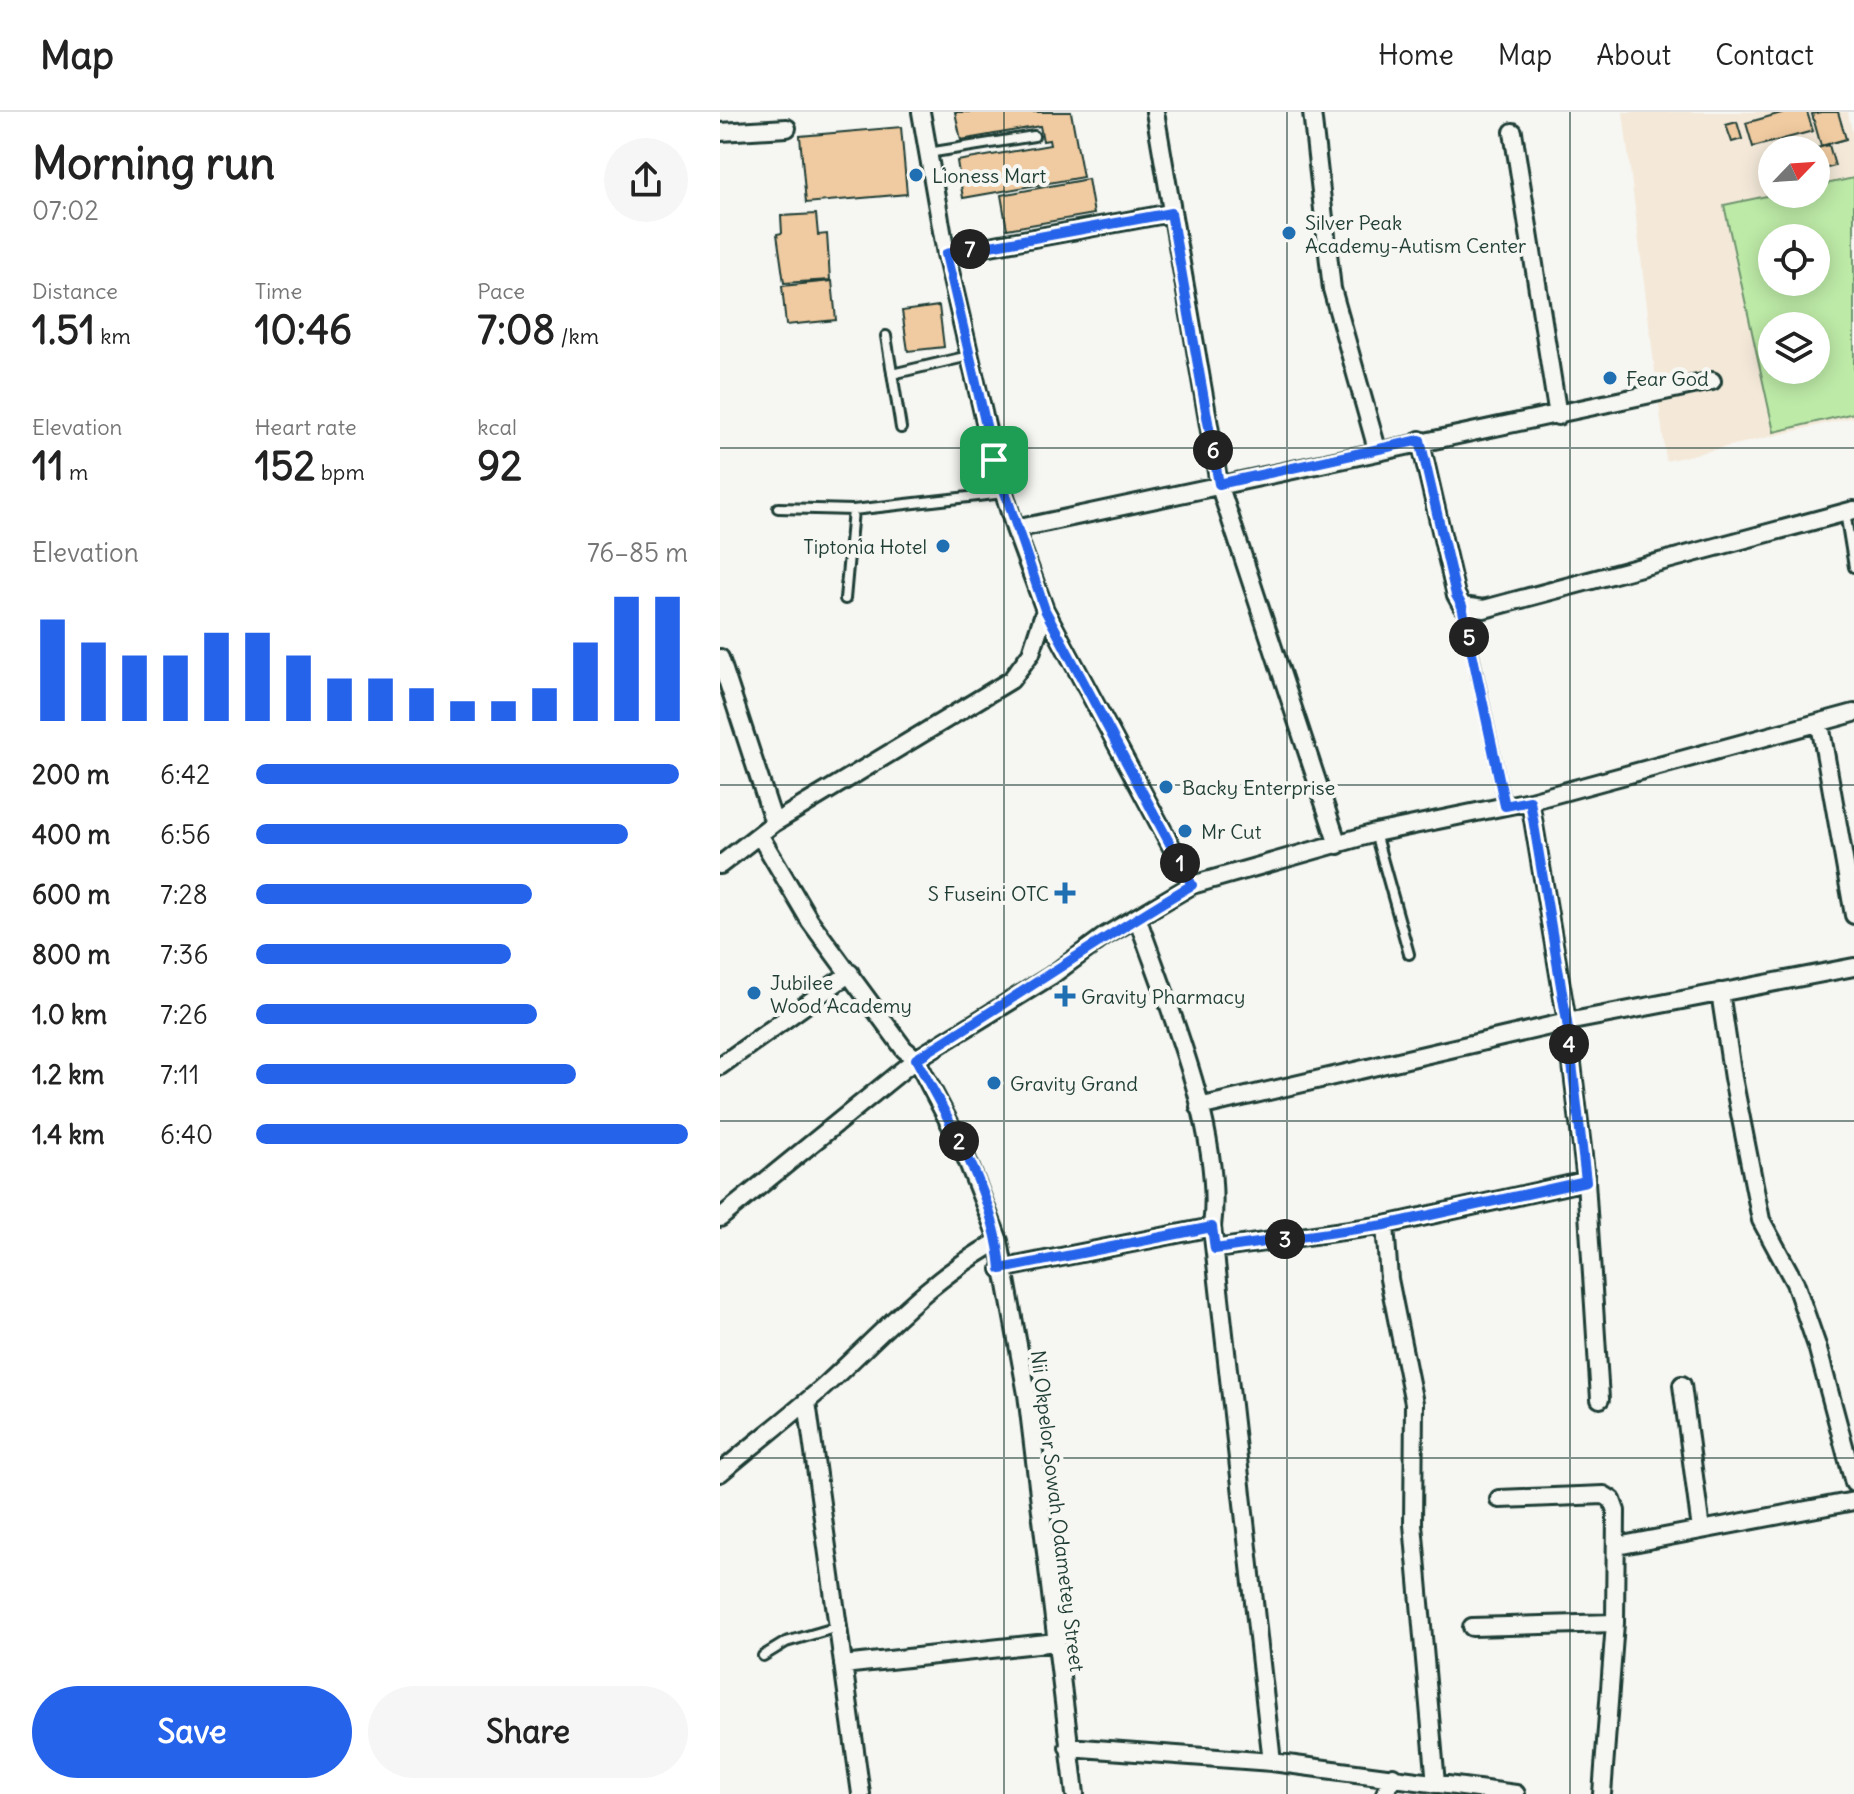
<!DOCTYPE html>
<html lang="en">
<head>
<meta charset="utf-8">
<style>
  :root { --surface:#fff; --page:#f6f6f6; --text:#222; --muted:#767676; --line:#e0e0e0; --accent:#2563eb }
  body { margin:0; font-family:Delius,sans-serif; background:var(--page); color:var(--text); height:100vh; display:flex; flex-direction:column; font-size:30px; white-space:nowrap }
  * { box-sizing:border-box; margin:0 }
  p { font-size:26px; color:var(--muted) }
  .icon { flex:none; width:44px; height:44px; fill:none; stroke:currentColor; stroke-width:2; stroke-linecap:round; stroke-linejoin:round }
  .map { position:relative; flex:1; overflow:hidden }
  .drawer { display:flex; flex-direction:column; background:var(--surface); width:720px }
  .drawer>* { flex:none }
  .needle { width:52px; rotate:65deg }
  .buttons { position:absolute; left:1038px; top:24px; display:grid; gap:16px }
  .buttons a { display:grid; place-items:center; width:72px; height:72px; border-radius:50%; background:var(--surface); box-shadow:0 4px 20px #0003; font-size:40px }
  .pin { position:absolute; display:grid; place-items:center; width:68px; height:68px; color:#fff; margin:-34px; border-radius:16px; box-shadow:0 4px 12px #0006 }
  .km { position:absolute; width:40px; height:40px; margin:-20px; border-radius:50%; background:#222; color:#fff; font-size:22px; line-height:40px; text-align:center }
  .round { display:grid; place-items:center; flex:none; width:84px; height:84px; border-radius:42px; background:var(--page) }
  .headline { display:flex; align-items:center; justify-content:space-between; height:136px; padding:0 32px }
  h1 { font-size:44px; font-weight:800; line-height:60px }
  .figures { display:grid; grid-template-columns:repeat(3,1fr); gap:12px; height:136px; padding:8px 32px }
  .figures div { display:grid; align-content:center }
  .figures b { font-size:40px; font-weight:800 }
  .figures small { font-size:22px; font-weight:400 }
  .figures p { font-size:22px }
  .chart { height:224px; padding:16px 32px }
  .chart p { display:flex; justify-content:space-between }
  .chart svg { width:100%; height:144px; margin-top:8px; stroke:var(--accent); stroke-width:6 }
  .action { display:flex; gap:16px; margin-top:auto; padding:16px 32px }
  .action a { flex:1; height:92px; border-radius:48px; background:var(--accent); color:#fff; font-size:32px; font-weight:800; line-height:92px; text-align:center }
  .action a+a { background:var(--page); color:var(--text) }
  ul { padding:0 32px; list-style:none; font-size:26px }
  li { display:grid; grid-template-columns:128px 96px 1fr; align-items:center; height:60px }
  li i { height:20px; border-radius:10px; background:var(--accent) }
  header { display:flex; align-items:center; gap:48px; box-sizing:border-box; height:112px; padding:0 40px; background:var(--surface); border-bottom:2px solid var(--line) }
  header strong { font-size:38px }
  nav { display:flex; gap:44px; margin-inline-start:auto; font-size:28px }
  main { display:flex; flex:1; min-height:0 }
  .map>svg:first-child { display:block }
</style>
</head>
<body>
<header>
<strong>Map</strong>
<nav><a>Home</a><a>Map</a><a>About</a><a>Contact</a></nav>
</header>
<main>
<section class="drawer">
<div class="headline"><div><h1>Morning run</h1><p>07:02</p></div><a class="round"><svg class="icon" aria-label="share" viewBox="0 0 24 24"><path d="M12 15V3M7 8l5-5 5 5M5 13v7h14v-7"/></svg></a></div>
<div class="figures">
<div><p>Distance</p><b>1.51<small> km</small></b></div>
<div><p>Time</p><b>10:46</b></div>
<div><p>Pace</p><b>7:08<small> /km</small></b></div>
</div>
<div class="figures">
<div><p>Elevation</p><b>11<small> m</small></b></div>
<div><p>Heart rate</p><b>152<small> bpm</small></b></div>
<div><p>kcal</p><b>92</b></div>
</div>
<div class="chart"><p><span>Elevation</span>76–85 m</p>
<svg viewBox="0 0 160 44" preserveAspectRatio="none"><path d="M5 44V13M15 44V20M25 44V24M35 44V24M45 44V17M55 44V17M65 44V24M75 44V31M85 44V31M95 44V34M105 44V38M115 44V38M125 44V34M135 44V20M145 44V6M155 44V6"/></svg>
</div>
<ul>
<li><b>200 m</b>6:42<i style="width:98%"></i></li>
<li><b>400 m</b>6:56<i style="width:86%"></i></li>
<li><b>600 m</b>7:28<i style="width:64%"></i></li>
<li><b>800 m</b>7:36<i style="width:59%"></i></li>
<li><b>1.0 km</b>7:26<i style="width:65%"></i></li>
<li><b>1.2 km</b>7:11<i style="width:74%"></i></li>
<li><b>1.4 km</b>6:40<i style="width:100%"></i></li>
</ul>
<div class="action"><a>Save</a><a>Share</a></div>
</section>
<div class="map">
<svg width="1134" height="1682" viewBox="0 0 1134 1682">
  <rect width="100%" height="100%" fill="#f6f6f2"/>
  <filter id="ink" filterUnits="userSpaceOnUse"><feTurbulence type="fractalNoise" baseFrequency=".0125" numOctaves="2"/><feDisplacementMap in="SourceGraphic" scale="16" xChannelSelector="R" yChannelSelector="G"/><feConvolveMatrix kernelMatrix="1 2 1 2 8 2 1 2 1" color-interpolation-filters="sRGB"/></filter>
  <g filter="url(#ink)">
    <path fill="#f4e9d9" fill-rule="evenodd" d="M903 0H1128L1134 29V305L946 349ZM1052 38H1096V82H1052ZM1052 126H1096V170H1052ZM1052 214H1096V258H1052Z"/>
    <path fill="#bdeaa7" stroke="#6e946e" stroke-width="2" fill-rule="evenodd" d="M1134 66V301L1054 320 1004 93 1056 82H1096V74ZM1052 126H1096V170H1052ZM1052 214H1096V258H1052Z"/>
    <path fill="#f0caa0" stroke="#1f3d34" stroke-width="2" d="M235 0H351L363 65 243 86 237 49 330 33 329 28 323 29 320 14 241 28Z
      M1065 0H1087L1093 19 1033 35 1026 11Z
      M1101 0H1118L1126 27 1101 34 1092 2Z
      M1017 10 1022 27 1012 30 1006 13Z
      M181 15 187 82 86 91 80 24Z
      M1109 33 1115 54 1096 59V38H1089Z
      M368 67 374 102 287 117 281 83Z
      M96 102 98 123 107 122 110 168 64 171 57 122 62 121 61 104Z
      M112 169 116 208 66 213 62 174Z
      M219 194 224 235 188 239 182 199Z"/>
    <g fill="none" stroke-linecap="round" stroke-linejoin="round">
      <defs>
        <path id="lane" d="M208 41 314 24
          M166 224 181 316
          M172 262 249 244
          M58 396 133 398
          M1125 400 1134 455
          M125 487 133 398 284 381
          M743 495 785 694
          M655 721 689 842
          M43 1544 66 1530 118 1515"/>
        <path id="street" d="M201 0 226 142 274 348 295 417 325 498 472 773
          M435 0 499 372 618 733
          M592 0 612 177 657 337
          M0 20 67 16
          M793 20 838 304
          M226 142 451 101
          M700 328 736 483 742 494 764 497 1134 398
          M295 417 992 269
          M0 546 54 711
          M1100 612 1134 803
          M810 689 847 910 866 1069 880 1287
          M40 724 90 809 184 937 196 947 241 1033 279 1129 307 1282 355 1682
          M0 753 54 711 291 568 311 541 325 498
          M417 805C448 894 504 1023 492 1115L552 1650
          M1000 880 1013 966 1041 1108 1075 1171 1097 1234 1134 1371
          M0 954 130 861
          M479 995 847 910 1134 855
          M0 1106 196 947 331 864 385 824 472 773 655 721 810 689 1134 601
          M665 1113 669 1167 694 1291 693 1412 716 1672
          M495 1137 665 1113 866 1069
          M281 1157 492 1115
          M962 1273 981 1418
          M87 1290 141 1682
          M0 1361C36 1330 74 1302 109 1270 164 1219 212 1165 279 1129
          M779 1387 884 1383 892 1388 896 1399 895 1511 882 1682
          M897 1434 1134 1389
          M752 1515 895 1511
          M123 1553 336 1530
          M348 1635 552 1650 796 1682
          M665 1682 673 1664"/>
      </defs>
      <use href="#lane" stroke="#1f3d34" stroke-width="14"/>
      <use href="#street" stroke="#1f3d34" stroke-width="22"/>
      <use href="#lane" stroke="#f6f6f2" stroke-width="8"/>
      <use href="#street" stroke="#f6f6f2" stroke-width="16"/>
    </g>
  </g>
  <g fill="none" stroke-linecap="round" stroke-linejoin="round" filter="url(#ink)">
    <defs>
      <path id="route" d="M451 101 499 372 700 328 736 483 742 494 785 694 810 689 847 910 866 1069 665 1113 495 1137 492 1115 281 1157C275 1082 231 1013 196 947 289 890 378 828 472 773L325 498 274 348 226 142Z"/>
    </defs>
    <use href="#route" stroke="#fff" stroke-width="16"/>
    <use href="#route" stroke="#2563eb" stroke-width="10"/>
  </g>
  <path fill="none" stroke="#1f3d34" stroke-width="2" stroke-opacity="0.55" d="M284 0V1682M567 0V1682M850 0V1682M0 336H1134M0 673H1134M0 1009H1134M0 1346H1134"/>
  <g fill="#1f6fb2" stroke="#f6f6f2" stroke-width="3">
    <circle cx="196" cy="63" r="8"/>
    <circle cx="569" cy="121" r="8"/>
    <circle cx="890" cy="266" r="8"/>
    <circle cx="223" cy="434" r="8"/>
    <circle cx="446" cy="675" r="8"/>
    <circle cx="465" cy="719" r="8"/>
    <path d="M341 769h8v8h8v8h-8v8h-8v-8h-8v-8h8z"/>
    <circle cx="34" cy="881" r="8"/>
    <path d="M341 872h8v8h8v8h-8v8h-8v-8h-8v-8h8z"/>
    <circle cx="274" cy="971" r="8"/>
  </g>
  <g text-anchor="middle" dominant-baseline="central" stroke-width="8" stroke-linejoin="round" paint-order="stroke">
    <g font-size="20" fill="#1f3d34" stroke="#f6f6f2" text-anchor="start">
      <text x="212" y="63">Lioness Mart</text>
      <text x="585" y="110">Silver Peak<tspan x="585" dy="23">Academy-Autism Center</tspan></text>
      <text x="906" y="266">Fear God</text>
      <text x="207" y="434" text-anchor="end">Tiptonia Hotel</text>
      <text x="462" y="675">Backy Enterprise</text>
      <text x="481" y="719">Mr Cut</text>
      <text x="329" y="781" text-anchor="end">S Fuseini OTC</text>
      <text x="50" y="870">Jubilee<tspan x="50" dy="23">Wood Academy</tspan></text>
      <text x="361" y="884">Gravity Pharmacy</text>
      <text x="290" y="971">Gravity Grand</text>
    </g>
    <g font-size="20" fill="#1f3d34" stroke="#f6f6f2">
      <text transform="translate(338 1399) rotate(83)">Nii Okpelor Sowah Odametey Street</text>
    </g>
  </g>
</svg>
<div class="buttons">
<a><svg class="needle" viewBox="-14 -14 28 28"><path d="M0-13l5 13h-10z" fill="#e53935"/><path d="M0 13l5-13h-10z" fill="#767676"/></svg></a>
<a><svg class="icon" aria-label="locate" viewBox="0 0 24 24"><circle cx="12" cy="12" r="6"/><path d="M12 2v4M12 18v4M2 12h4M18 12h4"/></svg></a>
<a><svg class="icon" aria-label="layers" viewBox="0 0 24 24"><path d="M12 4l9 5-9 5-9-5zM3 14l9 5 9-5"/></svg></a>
</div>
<div class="pin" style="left:274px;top:348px;background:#1e9e55"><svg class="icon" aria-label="arrive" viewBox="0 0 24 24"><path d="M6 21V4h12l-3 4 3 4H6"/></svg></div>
<b class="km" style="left:460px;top:751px">1</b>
<b class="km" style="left:239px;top:1029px">2</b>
<b class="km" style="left:565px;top:1127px">3</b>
<b class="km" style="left:849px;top:932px">4</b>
<b class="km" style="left:749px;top:525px">5</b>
<b class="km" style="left:493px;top:338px">6</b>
<b class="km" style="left:250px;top:137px">7</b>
</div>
</main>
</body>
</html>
